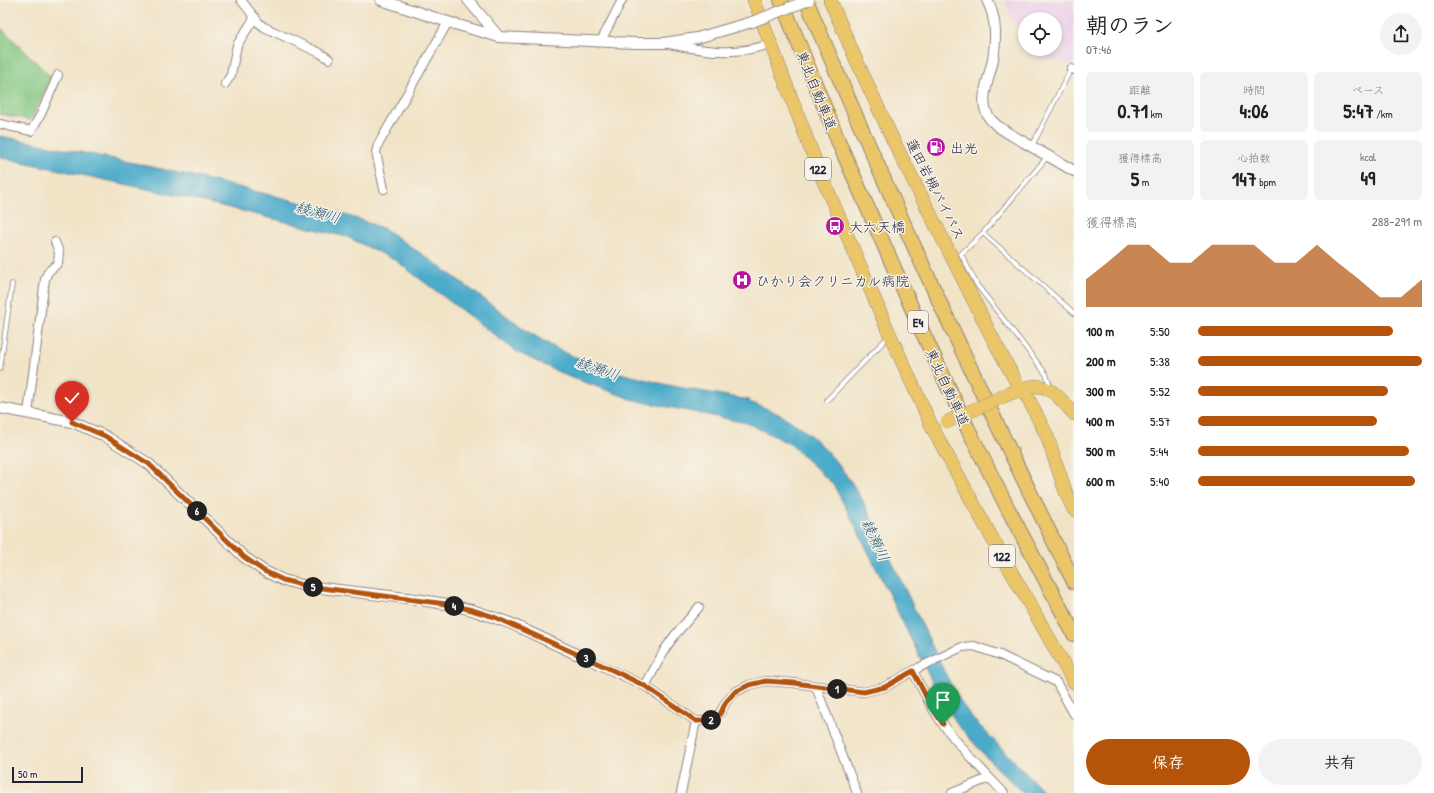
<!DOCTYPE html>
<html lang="ja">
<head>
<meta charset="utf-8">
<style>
  :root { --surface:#fff; --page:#f2f2f2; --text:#222; --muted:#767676; --accent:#b45309 }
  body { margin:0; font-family:"Patrick Hand","Klee One",sans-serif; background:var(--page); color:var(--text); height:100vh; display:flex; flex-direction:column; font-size:15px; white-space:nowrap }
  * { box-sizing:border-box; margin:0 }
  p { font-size:13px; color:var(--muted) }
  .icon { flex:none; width:22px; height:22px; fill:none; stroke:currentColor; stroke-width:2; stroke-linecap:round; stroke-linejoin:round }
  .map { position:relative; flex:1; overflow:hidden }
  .sheet { display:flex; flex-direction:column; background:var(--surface); width:360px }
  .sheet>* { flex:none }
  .tools { position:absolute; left:1018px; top:12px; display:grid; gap:8px }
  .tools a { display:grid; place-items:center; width:44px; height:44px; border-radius:50%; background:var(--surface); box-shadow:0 2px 6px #0003; font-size:20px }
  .scale { position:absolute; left:12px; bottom:10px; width:71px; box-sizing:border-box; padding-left:4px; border:2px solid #22223b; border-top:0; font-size:11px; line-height:14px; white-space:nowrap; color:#22223b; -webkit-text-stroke:3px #f7f3e8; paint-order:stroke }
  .pin { position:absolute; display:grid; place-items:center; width:34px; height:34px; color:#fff; margin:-41px -17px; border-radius:50% 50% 50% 0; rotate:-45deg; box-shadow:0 0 4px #0007 }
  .pin .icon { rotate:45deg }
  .km { position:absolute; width:20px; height:20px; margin:-10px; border-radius:50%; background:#222; color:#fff; font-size:11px; line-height:20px; text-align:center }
  .round { display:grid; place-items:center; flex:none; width:42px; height:42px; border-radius:21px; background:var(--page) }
  .summary { display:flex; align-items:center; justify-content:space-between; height:68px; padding:0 12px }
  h1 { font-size:22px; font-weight:800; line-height:30px }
  .figures { display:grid; grid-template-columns:repeat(3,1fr); gap:6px; height:68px; padding:4px 12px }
  .figures div { display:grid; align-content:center; border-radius:6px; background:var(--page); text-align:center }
  .figures b { font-size:20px; font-weight:800 }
  .figures small { font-size:11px; font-weight:400 }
  .figures p { font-size:11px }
  .chart { height:112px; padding:8px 12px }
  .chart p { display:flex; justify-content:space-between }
  .chart svg { width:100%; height:72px; margin-top:4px; fill:var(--accent); opacity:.7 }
  .cta { display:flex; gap:8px; margin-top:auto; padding:8px 12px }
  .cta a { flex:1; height:46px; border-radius:24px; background:var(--accent); color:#fff; font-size:16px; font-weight:800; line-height:46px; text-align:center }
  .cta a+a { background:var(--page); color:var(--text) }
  ul { padding:0 12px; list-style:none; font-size:13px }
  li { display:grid; grid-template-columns:64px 48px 1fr; align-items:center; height:30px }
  li i { height:10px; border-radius:5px; background:var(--accent) }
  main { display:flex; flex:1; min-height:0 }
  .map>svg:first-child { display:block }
</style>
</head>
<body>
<main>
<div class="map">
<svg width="1074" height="793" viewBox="0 0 1074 793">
  <rect width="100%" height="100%" fill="#f7f3e8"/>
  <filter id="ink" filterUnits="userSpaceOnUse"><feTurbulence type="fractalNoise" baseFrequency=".025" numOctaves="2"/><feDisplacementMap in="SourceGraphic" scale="8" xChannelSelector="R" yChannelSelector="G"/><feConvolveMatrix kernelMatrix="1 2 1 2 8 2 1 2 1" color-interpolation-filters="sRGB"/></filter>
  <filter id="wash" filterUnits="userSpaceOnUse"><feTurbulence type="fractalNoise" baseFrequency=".012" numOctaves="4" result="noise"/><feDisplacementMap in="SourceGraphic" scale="16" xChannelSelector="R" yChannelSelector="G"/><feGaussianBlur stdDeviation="0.9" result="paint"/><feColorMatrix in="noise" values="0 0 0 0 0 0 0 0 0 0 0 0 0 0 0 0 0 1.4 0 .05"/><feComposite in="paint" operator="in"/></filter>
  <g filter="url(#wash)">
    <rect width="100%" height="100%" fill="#f1e3c6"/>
    <path fill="#ecd1ea" d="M1005 0H1074V66L1054 61 1039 56 1034 49H1055V19H1025V38L1011 18Z"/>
    <path fill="#82c782" stroke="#52745e" d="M0 27 51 77 31 120 0 114Z"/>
    <path fill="#4babca" stroke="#366682" d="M0 136 139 164 222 183 319 207 361 220 385 229 442 268 527 331 559 350 600 368 672 386 749 400 748 402C801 417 834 453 862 499L946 675 960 701 972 718 1045 793H1023L988 759 958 725 937 692 857 529 833 484 790 444 747 423 634 400 567 376 517 352 395 260 347 237 193 199 0 157Z"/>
  </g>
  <g filter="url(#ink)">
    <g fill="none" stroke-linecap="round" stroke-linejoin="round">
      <defs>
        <path id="service" d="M1032 146 1071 69
          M983 233 1048 156
          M0 369 12 284
          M1051 388 1046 374 977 285 961 254 983 233 1074 313
          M827 400 888 337"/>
        <path id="minor" d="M241 0 259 23 264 27 320 53 329 59
          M601 41 622 0
          M669 44C704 51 736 56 770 44
          M1071 69 1074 70
          M225 84 231 75 237 45 255 17
          M0 124 31 131 41 114 58 75
          M384 189 376 152 378 145 448 22
          M28 413 45 279 48 272 58 263 59 252 55 242
          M576 654 645 686 696 721H710L720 713 726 702 735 692 749 685 766 681 794 683 864 692 885 687 920 667 962 647 974 646 1000 655 1056 682 1074 714
          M913 671C922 689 931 708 943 724 961 749 983 771 1004 793
          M645 686 665 649 675 635 699 607
          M816 687 857 793
          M681 793 696 721
          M952 793 989 778"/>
        <path id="tertiary" d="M381 0 448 22 499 37 635 43H664L697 38 752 22
          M468 0 499 37
          M987 0C997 19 996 39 993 59 990 78 976 103 991 120 999 129 1011 135 1022 141 1039 151 1057 161 1074 171
          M0 408 72 422 105 436 149 464 244 557 264 571 283 580 302 585 322 588 415 599 446 604 472 610 510 623 576 654"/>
        <path id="trunk" d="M754 0 818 168 890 335 933 429 992 538 1074 682
          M830 0 854 55 893 140 995 343 1020 389 1028 398 1047 436 1066 493 1074 510
          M1004 396C1042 379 1048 384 1074 414"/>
        <path id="motorway" d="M781 0 839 143 921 329 968 429 1006 505 1074 634
          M806 0C889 197 979 391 1074 582"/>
      </defs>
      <use href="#service" stroke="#8a8280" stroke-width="5.5"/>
      <use href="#minor" stroke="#8a8280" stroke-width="10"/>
      <use href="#tertiary" stroke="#8a8280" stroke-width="12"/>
      <use href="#trunk" stroke="#8a8280" stroke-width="14"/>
      <use href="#motorway" stroke="#8a8280" stroke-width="16"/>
      <use href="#service" stroke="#fff" stroke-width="4"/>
      <use href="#minor" stroke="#fff" stroke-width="8"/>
      <use href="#tertiary" stroke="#fff" stroke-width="10"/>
      <use href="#trunk" stroke="#eac669" stroke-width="13"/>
      <use href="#motorway" stroke="#eac669" stroke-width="14"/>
      <defs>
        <path id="tertiary-bridge" d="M752 22 809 0"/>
        <path id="trunk-bridge" d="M947 422 1004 396"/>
      </defs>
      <use href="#tertiary-bridge" stroke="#8a8280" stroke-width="12" stroke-linecap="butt"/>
      <use href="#trunk-bridge" stroke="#8a8280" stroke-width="14" stroke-linecap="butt"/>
      <use href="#tertiary-bridge" stroke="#fff" stroke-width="10"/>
      <use href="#trunk-bridge" stroke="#eac669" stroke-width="13"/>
    </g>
  </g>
  <g fill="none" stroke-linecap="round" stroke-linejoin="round" filter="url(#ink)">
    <defs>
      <path id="route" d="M72 422 105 436 149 464 244 557 264 571 283 580 302 585 322 588 446 604 472 610 494 617 606 667 645 686 696 721H710L720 714 726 702 735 692 749 685 766 681 794 683 864 692 885 687 913 671 930 704 943 724"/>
    </defs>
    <use href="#route" stroke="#fff" stroke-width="8"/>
    <use href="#route" stroke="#b45309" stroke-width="5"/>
  </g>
  <defs>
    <symbol id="fuel-disc" viewBox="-11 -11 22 22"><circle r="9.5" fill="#b5179e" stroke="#f7f3e8"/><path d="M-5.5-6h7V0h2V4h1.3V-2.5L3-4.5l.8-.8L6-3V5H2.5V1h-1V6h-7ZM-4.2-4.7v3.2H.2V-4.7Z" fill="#fff"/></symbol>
    <symbol id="bus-disc" viewBox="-11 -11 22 22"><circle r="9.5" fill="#b5179e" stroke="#f7f3e8"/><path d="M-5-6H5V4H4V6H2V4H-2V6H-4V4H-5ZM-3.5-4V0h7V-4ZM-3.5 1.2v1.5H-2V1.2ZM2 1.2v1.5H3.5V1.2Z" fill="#fff"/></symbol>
    <symbol id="hospital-disc" viewBox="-11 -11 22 22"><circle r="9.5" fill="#b5179e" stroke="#f7f3e8"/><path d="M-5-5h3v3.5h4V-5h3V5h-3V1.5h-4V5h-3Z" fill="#fff"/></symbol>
  </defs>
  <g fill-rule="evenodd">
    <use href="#fuel-disc" x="925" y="136" width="22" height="22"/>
    <use href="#bus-disc" x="824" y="215" width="22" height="22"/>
    <use href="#hospital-disc" x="731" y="269" width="22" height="22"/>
  </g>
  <g text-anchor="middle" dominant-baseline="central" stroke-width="3" stroke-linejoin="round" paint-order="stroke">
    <g fill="#f7f3e8" stroke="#62616f" stroke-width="1">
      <rect x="805" y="158" width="26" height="22" rx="3"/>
      <rect x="908" y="311" width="20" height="22" rx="3"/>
      <rect x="989" y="545" width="26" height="22" rx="3"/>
    </g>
    <g font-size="13" font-weight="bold" fill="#22223b">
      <text x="818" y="169">122</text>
      <text x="918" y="322">E4</text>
      <text x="1002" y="556">122</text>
    </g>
    <g font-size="14" fill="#22223b" stroke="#f7f3e8">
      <text transform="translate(817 90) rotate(68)">東北自動車道</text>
      <text transform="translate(936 189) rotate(63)">蓮田岩槻バイパス</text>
      <text transform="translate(948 387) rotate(65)">東北自動車道</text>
    </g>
    <g font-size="14" fill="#22223b" stroke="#f7f3e8" text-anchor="start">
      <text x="950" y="147">出光</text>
      <text x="849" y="226">大六天橋</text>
      <text x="756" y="280">ひかり会クリニカル病院</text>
    </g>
    <g font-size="15" font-style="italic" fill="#325974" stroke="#f7f3e8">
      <text transform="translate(318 212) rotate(16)">綾瀬川</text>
      <text transform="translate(598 368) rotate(19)">綾瀬川</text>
      <text transform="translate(876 540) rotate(65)">綾瀬川</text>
    </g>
  </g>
</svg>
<div class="tools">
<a><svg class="icon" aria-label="locate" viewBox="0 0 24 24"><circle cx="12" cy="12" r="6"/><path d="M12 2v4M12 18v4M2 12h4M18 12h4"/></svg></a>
</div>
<div class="scale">50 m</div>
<div class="pin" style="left:943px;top:724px;background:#1e9e55"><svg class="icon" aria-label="arrive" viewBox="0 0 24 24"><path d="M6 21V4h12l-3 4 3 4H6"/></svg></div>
<div class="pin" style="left:72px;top:422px;background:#d93025"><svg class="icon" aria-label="check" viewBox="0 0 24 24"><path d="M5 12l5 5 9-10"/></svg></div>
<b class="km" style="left:837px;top:689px">1</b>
<b class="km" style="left:711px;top:720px">2</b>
<b class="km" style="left:586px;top:658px">3</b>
<b class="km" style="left:454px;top:606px">4</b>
<b class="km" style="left:313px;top:587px">5</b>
<b class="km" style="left:197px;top:511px">6</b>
</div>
<section class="sheet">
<div class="summary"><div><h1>朝のラン</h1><p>07:46</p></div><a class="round"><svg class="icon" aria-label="share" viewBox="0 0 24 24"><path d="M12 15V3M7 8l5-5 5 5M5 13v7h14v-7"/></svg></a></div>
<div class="figures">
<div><p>距離</p><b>0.71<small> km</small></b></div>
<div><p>時間</p><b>4:06</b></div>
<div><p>ペース</p><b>5:47<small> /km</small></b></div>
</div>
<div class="figures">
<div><p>獲得標高</p><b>5<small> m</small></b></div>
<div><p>心拍数</p><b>147<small> bpm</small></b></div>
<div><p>kcal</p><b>49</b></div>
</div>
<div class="chart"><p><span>獲得標高</span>288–291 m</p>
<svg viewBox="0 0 160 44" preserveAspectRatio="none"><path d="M0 44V27L10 17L20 6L30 6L40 17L50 17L60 6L70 6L80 6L90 17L100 17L110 6L120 17L130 27L140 38L150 38L160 27V44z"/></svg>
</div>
<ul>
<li><b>100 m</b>5:50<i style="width:87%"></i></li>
<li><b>200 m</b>5:38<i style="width:100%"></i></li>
<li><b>300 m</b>5:52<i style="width:85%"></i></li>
<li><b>400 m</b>5:57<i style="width:80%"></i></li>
<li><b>500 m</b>5:44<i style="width:94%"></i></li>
<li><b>600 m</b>5:40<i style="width:97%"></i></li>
</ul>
<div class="cta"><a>保存</a><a>共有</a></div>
</section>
</main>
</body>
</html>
